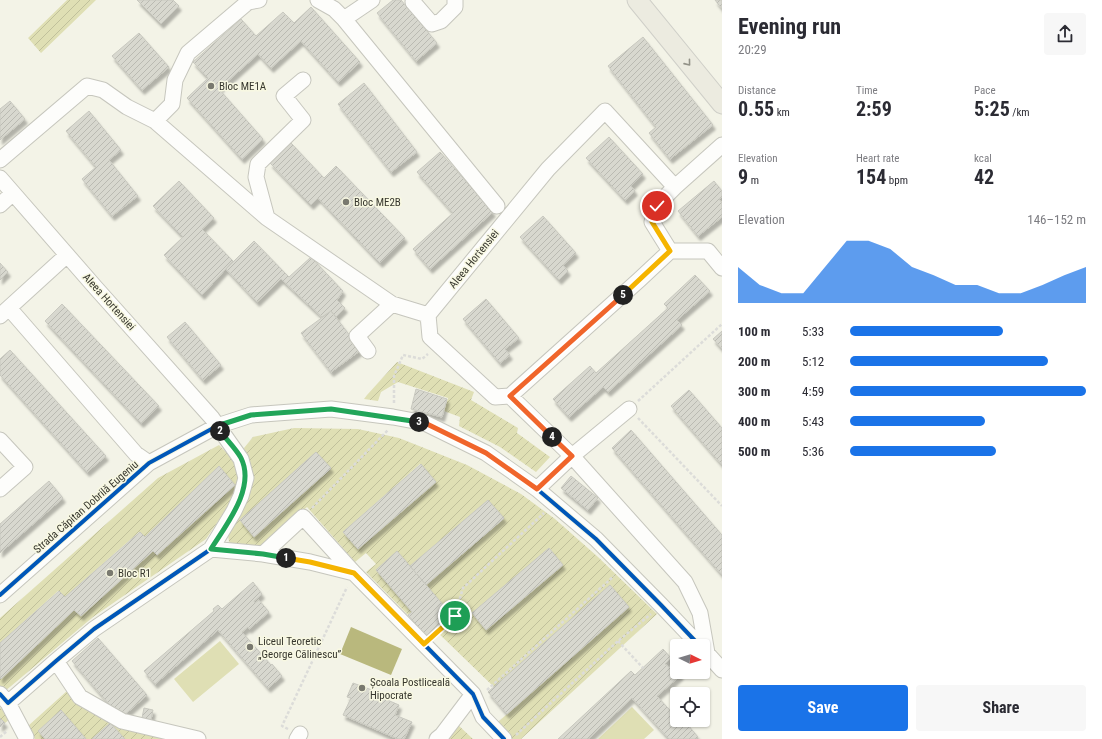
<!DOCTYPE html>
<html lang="en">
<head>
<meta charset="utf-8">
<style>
  :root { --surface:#fff; --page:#f7f7f7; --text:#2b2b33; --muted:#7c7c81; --accent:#1a73e8 }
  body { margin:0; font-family:"Roboto Condensed",sans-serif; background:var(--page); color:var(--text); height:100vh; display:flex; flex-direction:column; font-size:15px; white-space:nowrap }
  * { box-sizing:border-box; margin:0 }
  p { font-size:13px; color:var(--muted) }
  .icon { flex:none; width:22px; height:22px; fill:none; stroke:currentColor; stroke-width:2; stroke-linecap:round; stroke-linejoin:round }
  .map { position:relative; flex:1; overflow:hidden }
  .panel { display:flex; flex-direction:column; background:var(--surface); width:380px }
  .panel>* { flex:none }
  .needle { width:26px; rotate:95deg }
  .controls { position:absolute; left:670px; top:639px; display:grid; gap:8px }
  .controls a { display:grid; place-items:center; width:40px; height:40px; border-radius:4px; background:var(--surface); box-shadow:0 1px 3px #0004; font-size:20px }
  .pin { position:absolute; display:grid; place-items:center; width:34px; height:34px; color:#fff; margin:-17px; border:2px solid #fff; border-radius:50%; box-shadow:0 1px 4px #0007 }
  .km { position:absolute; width:20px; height:20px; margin:-10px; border-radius:50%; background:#222; color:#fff; font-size:11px; line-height:20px; text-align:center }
  .round { display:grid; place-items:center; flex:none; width:42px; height:42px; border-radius:4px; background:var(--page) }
  .headline { display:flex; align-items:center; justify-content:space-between; height:68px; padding:0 16px }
  h1 { font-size:22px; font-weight:700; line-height:30px }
  .figures { display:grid; grid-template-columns:repeat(3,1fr); gap:6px; height:68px; padding:4px 16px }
  .figures div { display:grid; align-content:center }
  .figures b { font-size:20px; font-weight:700 }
  .figures small { font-size:11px; font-weight:400 }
  .figures p { font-size:11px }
  .chart { height:112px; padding:8px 16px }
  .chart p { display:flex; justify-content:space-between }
  .chart svg { width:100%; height:72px; margin-top:4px; fill:var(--accent); opacity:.7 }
  .button { display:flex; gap:8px; margin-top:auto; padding:8px 16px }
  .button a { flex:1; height:46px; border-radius:4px; background:var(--accent); color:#fff; font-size:16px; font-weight:700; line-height:46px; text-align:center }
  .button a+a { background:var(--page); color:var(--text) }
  ul { padding:0 16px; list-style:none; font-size:13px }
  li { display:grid; grid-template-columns:64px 48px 1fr; align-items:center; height:30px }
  li i { height:10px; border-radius:5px; background:var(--accent) }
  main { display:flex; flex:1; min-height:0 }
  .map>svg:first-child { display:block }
</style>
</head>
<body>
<main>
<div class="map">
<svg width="722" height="739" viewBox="0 0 722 739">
  <defs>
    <pattern id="garden-furrows" width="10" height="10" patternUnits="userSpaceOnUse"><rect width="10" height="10" fill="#dfdfb4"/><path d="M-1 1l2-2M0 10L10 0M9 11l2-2" fill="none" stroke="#c0c09b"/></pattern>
    <pattern id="building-hatch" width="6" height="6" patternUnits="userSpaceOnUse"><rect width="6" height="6" fill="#d8d8cf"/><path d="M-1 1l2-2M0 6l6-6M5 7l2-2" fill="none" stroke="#babab2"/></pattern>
    <filter id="shadow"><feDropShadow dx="2.5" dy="4.5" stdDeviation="1" flood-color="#0004"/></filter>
  </defs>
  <rect width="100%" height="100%" fill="#f3f3e7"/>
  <path fill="#dfdfb4" d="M220 641 239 664 193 702 174 679Z
    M632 707 654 730 644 739H598Z"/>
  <path fill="url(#garden-furrows)" fill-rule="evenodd" d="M67 0H96L41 53 28 38Z
    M397 362 474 392 471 400 518 428 517 433 550 457 536 472 500 447 459 426 460 417 444 411 448 398 398 382 381 392 378 401 364 399 367 395Z
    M294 428 358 429 399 438 467 465 521 494 555 519 598 557 657 614 521 739H512L498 722 629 607 610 585 494 687 434 629 451 614 426 585 504 519 488 500 410 566 397 551 376 570 412 612 408 615 366 572 376 564 366 553 355 562 307 507 264 546H235L229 542 228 535 248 468 244 448 253 437ZM316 452 331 469 254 536 240 520ZM420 464 436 482 358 549 343 532ZM549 548 563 565 486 630 472 613Z
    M219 445 239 465 243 478 235 496 206 539 93 617 4 692 0 688V678L74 610 81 616 153 551 157 555 234 486 219 466 145 537 139 532 65 597 58 591 0 643V618L158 478Z
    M68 690 182 739H125L110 723 92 739H86L61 711 38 731 45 739H35L28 726Z
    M0 707 10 719 5 723 0 718Z
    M457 724 473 739H442Z"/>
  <path fill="#b9b87d" d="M351 627 402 649 391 675 340 654Z"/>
  <path fill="url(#building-hatch)" stroke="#c8c8bf" filter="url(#shadow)" d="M137 0H173L179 6 161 24Z
    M393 0H401L437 43 416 61 377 13Z
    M715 0H722V9Z
    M311 7 360 62 338 82 301 41 271 68 258 54 219 89 263 139 242 159 187 98 208 78 193 62 241 19 256 36 283 12 294 23Z
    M139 33 169 67 142 90 112 56Z
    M643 37 713 125 670 159 649 133 656 127 608 66Z
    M364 83 417 152 391 172 338 104Z
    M10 101 25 119 0 140V109Z
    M89 111 121 150 109 160 138 196 112 216 82 179 96 167 66 131Z
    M609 137 643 174 631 186 635 191 625 200 586 158Z
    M291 143 324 178 336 166 405 238 380 263 318 198 311 205 270 163Z
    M440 152 493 212 430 269 413 249 453 213 417 172Z
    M179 181 214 218 202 229 233 261 202 295 164 255 183 237 153 206Z
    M714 181 722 191V197L719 199 722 203V217L698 236 678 211Z
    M543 216 576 253 563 265 568 271 559 280 520 237Z
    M254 241 289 277 311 257 343 291 337 300 345 308 336 317 331 311 322 317 281 279 257 302 226 269Z
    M0 263 8 272 0 280Z
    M695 275 710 291 677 320 682 325 608 392 603 387 569 417 553 399 590 366 596 373 668 308 664 304Z
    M486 299 519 338 505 349 510 355 500 363 463 319Z
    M62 304 159 406 141 423 45 321Z
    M331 311 361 350 331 372 301 333Z
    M185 322 221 365 203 380 167 337Z
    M722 331V349L713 339Z
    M10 350 106 456 87 472 0 375V359Z
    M416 389 447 399 442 417 411 409Z
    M689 390 722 428V465L671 406Z
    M631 430 722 535V575L612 448Z
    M316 452 331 468 254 537 240 520Z
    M421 464 436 482 358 549 343 532Z
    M219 466 235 485 157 555 153 551 81 616 74 610 1 679 0 678V643L59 591 65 597 140 532 145 537Z
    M571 476 598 498 588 510 561 488Z
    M49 481 63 498 0 553V524Z
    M488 500 504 518 426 585 410 566Z
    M549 548 563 565 486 630 472 613Z
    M397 551 451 614 426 636 408 615 412 612 376 570Z
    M253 582 262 594 254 601 255 603 259 600 269 612 249 629 248 627 242 632 271 665 272 664 282 676 268 688 218 630 155 684 144 671 214 611 213 609 218 605 222 609Z
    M610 585 629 607 507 714 488 692Z
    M98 638 147 695 121 718 72 661Z
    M663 649 671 658 665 664 669 667 671 665 681 675 657 696 677 718V720H679L686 727 688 725 698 737 696 739H669L632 698 588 739H558L631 671 635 675Z
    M353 683 372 690 371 693 399 705 395 715 412 722 404 739H398L343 715 351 698 347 697Z
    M144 708 153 710 151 720 142 718Z
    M61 710 86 739H45L38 731Z
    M0 718 5 723 0 727Z
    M110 723 125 739H92Z"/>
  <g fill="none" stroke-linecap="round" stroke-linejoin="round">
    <defs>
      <path id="minor" d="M318 0 334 9 344 19 372 0
        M413 2 432 24 441 21 455 7V0
        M344 19 497 206
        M155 121 267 218 392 304
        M722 145 675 187 657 205 652 222 670 251H708L722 268
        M0 160 87 86 103 90 127 107 155 121 172 104 175 80 188 53 248 2 259 0
        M0 178 95 287 212 418 241 459 246 478 241 496 234 511 211 549
        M0 205 13 193
        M267 218 256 177 258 164 303 120 284 96 303 80
        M670 251 639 280 510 396 572 456 685 582 700 613 707 653
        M9 308 136 454 149 463
        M0 316 67 255
        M368 351 357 336 392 304 428 315
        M510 396 495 397 430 337 428 315 548 169 605 111 675 187
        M0 440 25 467 0 489
        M537 489 572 456 629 409
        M263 554 303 517 354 573
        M0 595 149 463 217 426 251 415 331 409 393 417 425 423 486 453 537 489 596 539 661 605 700 646
        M703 649 722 670
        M56 661 80 697 122 721 198 739
        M0 694 8 703 56 661 94 629 211 549 263 554 310 562 354 573 473 694 483 717 504 739
        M8 703 26 737
        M297 739 300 734
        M437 739 442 735 473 694"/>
      <path id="major" d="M637 0 722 104"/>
    </defs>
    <use href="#minor" stroke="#c6c6bd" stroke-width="17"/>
    <use href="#major" stroke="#cfcfc8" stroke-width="21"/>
    <path stroke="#dcdcd9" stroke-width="2.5" stroke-dasharray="3 2" stroke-linecap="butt" d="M638 401 722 324
      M394 403V376L403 355 422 359 428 354
      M638 418 722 506
      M312 508 388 430
      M434 634 455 615 463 588 544 513
      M618 641 643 668
      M487 690 614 576
      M288 729 282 726 347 587
      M516 735 618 641 651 614
      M0 737 7 731"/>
    <use href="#minor" stroke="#fdfdfb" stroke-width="15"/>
    <use href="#major" stroke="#ecebe0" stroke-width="19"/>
    <defs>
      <path id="cycleway" d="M0 595 149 463 217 426 251 415 331 409 393 417 425 423 486 453 537 489 596 539 661 605 700 646
        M0 694 8 703 56 661 94 629 211 549 263 554 310 562 354 573 473 694 483 717 504 739"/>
    </defs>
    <use href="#cycleway" stroke="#f8f8e2" stroke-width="6"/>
    <use href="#cycleway" stroke="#0057b8" stroke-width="4"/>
  </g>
  <defs><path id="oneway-chevron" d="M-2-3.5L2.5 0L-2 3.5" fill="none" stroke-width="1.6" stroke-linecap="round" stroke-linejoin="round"/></defs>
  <use stroke="#929187" href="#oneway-chevron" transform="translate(688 63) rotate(51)"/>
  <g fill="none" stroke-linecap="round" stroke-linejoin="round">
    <defs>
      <path id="split-1" d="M286 558 310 562 354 573 424 644 455 616"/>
      <path id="split-2" d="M220 431C226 439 237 450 241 458 256 488 226 525 211 549L263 554 286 558"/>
      <path id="split-3" d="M220 431 217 426 251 415 331 409 419 422"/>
      <path id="split-4" d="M419 422 425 423 486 453 537 489 572 456 552 437"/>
      <path id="split-5" d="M552 437 510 396 623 295"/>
      <path id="split-6" d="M623 295 670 251 652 222 657 206"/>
    </defs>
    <use href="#split-1" stroke="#fff" stroke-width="8"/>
    <use href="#split-2" stroke="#fff" stroke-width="8"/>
    <use href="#split-3" stroke="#fff" stroke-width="8"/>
    <use href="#split-4" stroke="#fff" stroke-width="8"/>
    <use href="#split-5" stroke="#fff" stroke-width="8"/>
    <use href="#split-6" stroke="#fff" stroke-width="8"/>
    <use href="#split-1" stroke="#f5b400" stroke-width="5"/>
    <use href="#split-2" stroke="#22a559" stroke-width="5"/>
    <use href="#split-3" stroke="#22a559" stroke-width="5"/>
    <use href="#split-4" stroke="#f0652b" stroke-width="5"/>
    <use href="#split-5" stroke="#f0652b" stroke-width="5"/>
    <use href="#split-6" stroke="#f5b400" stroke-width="5"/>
  </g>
  <g fill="#79796f" stroke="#f8f8e2" stroke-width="1.5">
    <circle cx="211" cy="86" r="4"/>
    <circle cx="346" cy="202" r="4"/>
    <circle cx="110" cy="573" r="4"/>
    <circle cx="250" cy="647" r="4"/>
    <circle cx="362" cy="688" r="4"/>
  </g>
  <g text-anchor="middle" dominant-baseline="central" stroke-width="3" stroke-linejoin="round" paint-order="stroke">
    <g font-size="11" fill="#37372e" stroke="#f8f8e2" text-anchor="start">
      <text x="219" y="86">Bloc ME1A</text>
      <text x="354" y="202">Bloc ME2B</text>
      <text x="118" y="573">Bloc R1</text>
      <text x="258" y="641">Liceul Teoretic<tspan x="258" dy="13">„George Călinescu”</tspan></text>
      <text x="370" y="682">Școala Postliceală<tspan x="370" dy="13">Hipocrate</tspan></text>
    </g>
    <g font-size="11" fill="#37372e" stroke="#f8f8e2">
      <text transform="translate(474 259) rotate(-51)">Aleea Hortensiei</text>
      <text transform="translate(109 302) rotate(48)">Aleea Hortensiei</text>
      <text transform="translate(86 507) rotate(-41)">Strada Căpitan Dobrilă Eugeniu</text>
    </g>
  </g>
</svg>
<div class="controls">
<a><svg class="needle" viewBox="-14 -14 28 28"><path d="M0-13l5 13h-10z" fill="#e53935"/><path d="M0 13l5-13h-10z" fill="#7c7c81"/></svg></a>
<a><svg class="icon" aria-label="locate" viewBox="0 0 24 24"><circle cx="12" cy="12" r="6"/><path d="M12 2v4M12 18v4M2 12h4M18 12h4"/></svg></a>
</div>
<div class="pin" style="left:455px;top:616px;background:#1e9e55"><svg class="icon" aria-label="arrive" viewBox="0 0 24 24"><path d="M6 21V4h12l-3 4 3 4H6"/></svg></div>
<div class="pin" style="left:657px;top:206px;background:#d93025"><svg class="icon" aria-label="check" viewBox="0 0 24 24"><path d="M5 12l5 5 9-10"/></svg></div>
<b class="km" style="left:286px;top:558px">1</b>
<b class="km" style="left:220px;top:431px">2</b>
<b class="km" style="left:419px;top:422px">3</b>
<b class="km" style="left:552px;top:437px">4</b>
<b class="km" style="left:623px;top:295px">5</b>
</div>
<section class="panel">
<div class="headline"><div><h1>Evening run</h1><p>20:29</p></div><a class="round"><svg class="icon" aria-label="share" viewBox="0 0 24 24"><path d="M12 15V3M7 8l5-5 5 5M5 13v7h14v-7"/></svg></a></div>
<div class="figures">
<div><p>Distance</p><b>0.55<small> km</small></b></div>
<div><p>Time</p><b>2:59</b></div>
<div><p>Pace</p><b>5:25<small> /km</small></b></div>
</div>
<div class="figures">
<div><p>Elevation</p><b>9<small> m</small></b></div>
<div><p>Heart rate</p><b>154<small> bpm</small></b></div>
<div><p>kcal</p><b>42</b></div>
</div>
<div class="chart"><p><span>Elevation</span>146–152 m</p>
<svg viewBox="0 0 160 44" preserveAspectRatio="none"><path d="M0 44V22L10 33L20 38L30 38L40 22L50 6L60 6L70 11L80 22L90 27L100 33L110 33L120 38L130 38L140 33L150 27L160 22V44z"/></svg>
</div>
<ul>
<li><b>100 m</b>5:33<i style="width:65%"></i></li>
<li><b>200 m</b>5:12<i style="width:84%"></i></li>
<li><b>300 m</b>4:59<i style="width:100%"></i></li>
<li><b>400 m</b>5:43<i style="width:57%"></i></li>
<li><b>500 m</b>5:36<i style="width:62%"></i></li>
</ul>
<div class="button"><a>Save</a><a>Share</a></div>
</section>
</main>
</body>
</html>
